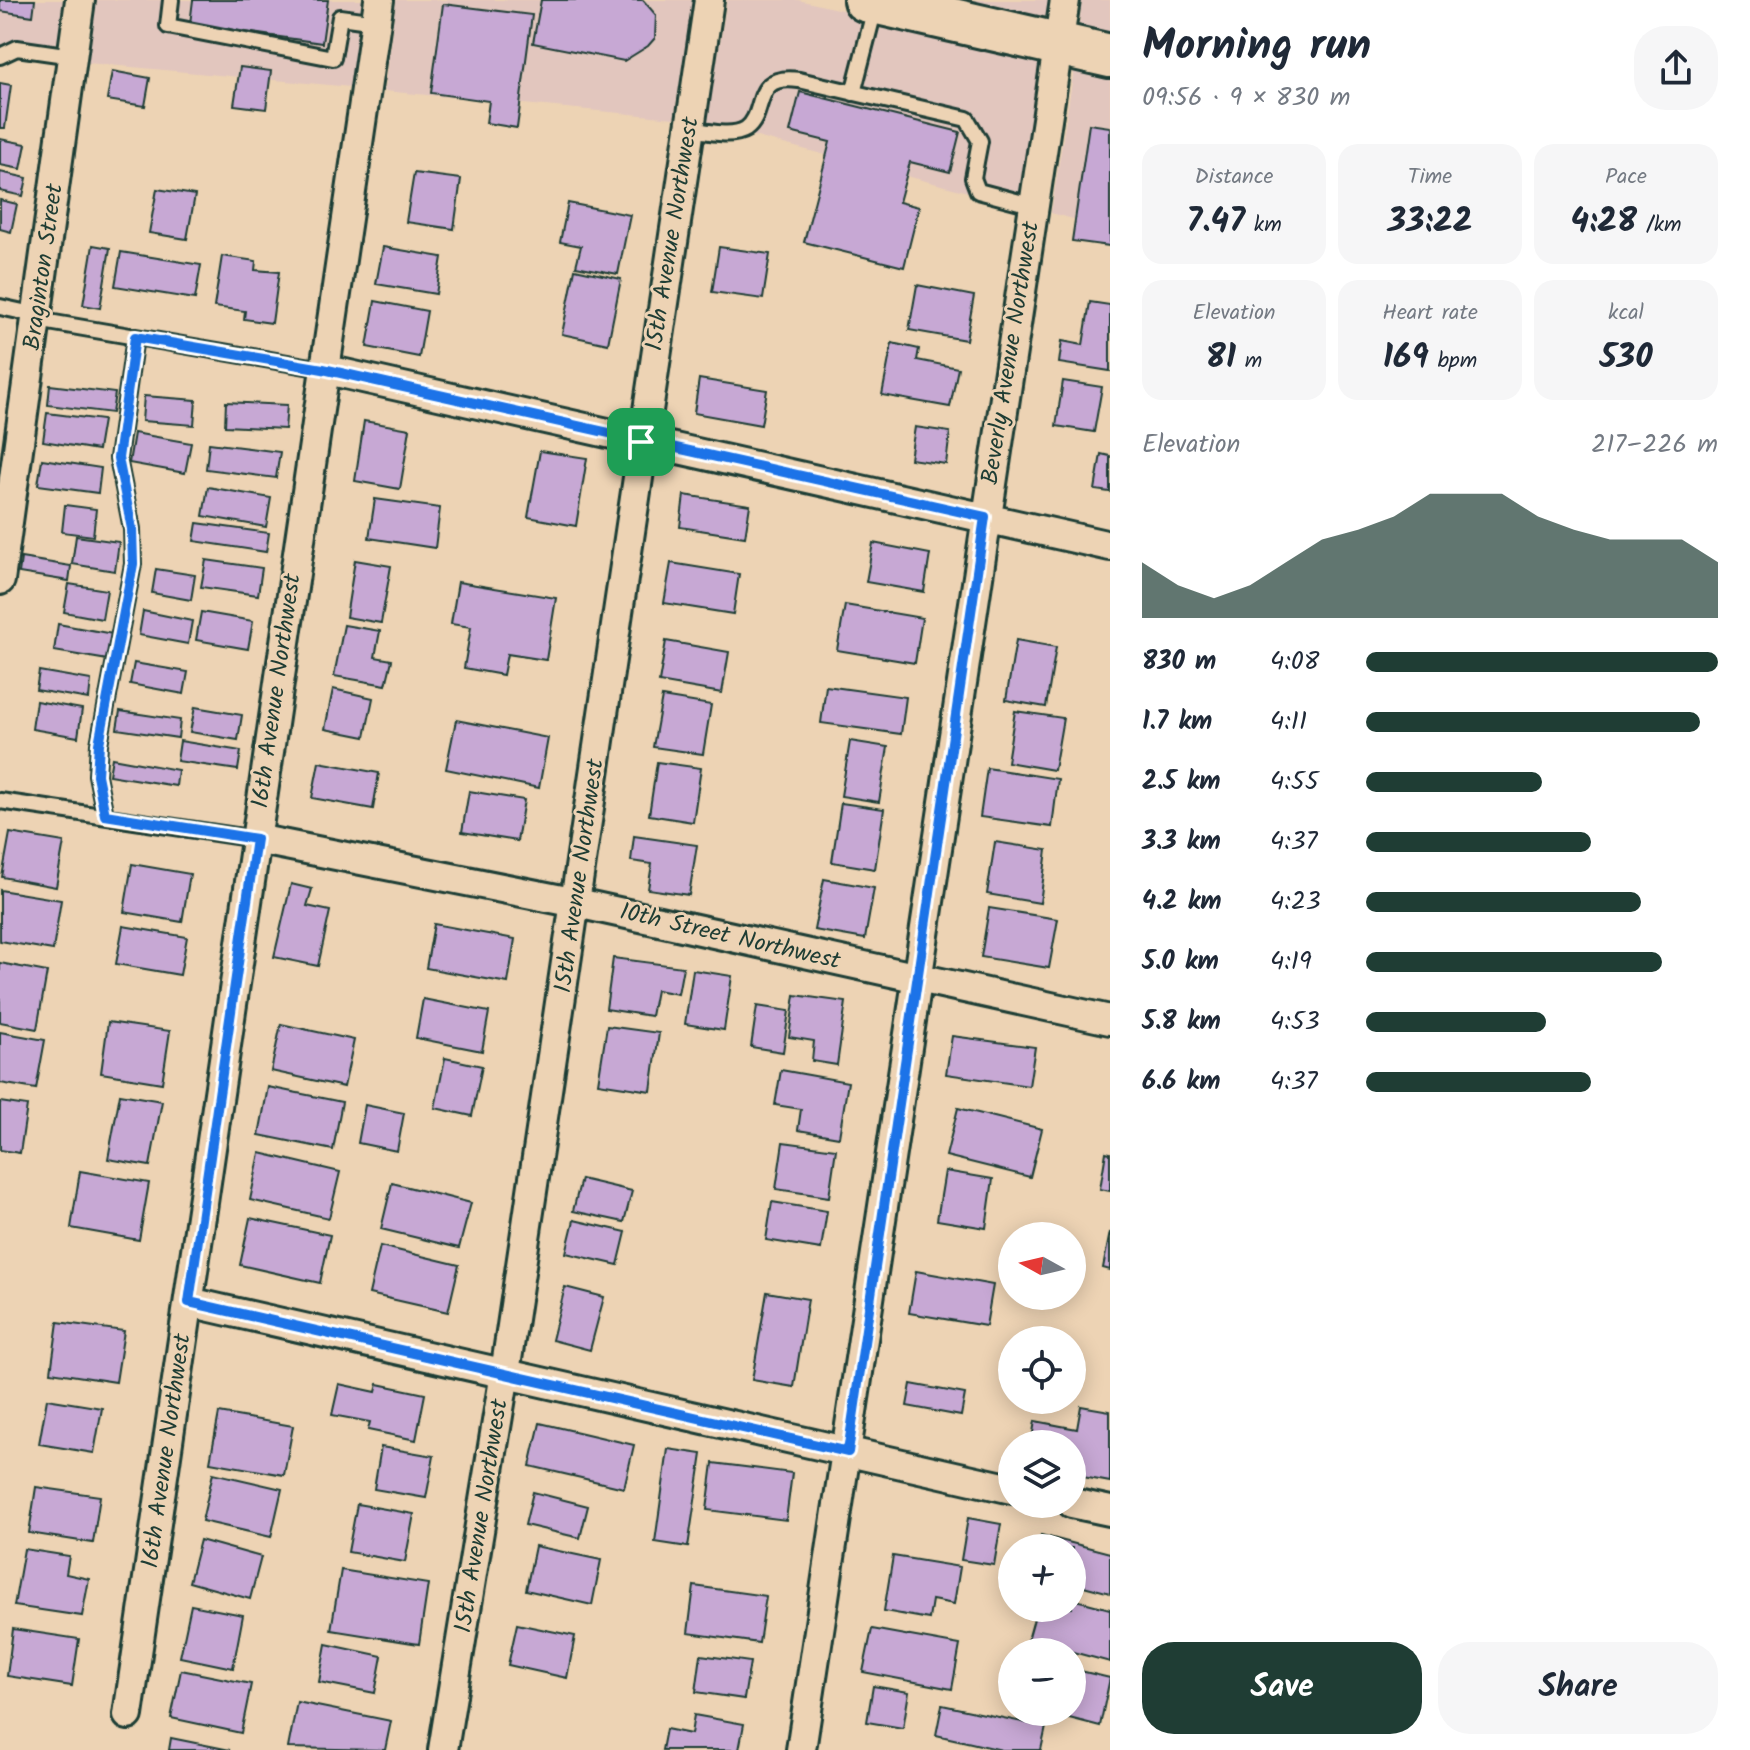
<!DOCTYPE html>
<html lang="en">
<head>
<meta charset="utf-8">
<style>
  :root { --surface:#fff; --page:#f6f6f7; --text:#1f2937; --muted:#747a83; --accent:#1f3d34 }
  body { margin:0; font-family:Kalam,sans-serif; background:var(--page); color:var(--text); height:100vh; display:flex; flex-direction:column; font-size:30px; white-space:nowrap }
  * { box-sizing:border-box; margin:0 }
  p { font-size:26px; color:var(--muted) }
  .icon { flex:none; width:44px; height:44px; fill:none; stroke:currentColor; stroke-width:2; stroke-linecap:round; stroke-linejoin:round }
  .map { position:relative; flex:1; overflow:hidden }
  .panel { display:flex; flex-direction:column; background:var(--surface); width:640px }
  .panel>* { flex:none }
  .needle { width:52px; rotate:278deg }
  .buttons { position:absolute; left:998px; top:1222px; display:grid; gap:16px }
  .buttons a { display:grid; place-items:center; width:88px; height:88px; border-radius:50%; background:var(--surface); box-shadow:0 4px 20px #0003; font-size:40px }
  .pin { position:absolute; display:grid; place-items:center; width:68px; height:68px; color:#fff; margin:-34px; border-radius:16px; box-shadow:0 4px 12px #0006 }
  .round { display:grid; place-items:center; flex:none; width:84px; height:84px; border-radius:32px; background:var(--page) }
  .headline { display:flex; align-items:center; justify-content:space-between; height:136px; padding:0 32px }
  h1 { font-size:44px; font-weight:700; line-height:60px }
  .figures { display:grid; grid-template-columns:repeat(3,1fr); gap:12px; height:136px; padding:8px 32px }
  .figures div { display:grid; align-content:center; border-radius:20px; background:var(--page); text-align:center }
  .figures b { font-size:34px; font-weight:700 }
  .figures small { font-size:22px; font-weight:400 }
  .figures p { font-size:22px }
  .chart { height:224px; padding:16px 32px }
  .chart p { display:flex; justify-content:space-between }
  .chart svg { width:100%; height:144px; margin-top:8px; fill:var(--accent); opacity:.7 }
  .action { display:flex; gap:16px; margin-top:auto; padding:16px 32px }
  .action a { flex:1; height:92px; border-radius:32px; background:var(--accent); color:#fff; font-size:32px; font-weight:700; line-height:92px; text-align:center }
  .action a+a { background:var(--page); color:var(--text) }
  ul { padding:0 32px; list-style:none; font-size:26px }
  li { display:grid; grid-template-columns:128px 96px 1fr; align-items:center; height:60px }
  li i { height:20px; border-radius:10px; background:var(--accent) }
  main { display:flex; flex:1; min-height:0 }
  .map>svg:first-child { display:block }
</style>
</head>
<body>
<main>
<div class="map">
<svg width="1110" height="1750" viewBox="0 0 1110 1750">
  <rect width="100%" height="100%" fill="#edd3b4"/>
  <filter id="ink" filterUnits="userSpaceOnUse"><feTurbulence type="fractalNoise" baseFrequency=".0125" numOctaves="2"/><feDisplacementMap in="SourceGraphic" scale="16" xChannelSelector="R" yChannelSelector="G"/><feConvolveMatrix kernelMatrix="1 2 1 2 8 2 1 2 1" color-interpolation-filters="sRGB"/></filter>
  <g filter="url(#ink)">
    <path fill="#e2c6be" d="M0 0H63L55 60 0 55Z
      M97 0H362L351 87 88 63Z
      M396 0H693L674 118 384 91Z
      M727 0H798L1042 56 1018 205 707 124Z
      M932 0H1049L1045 26Z
      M1082 0H1110V40L1078 33Z
      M1075 63 1110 71V229L1051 213Z"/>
    <path fill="#c7a8d4" stroke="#1f3d34" stroke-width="2" d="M0 0H35L33 16 0 11Z
      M193 0H328L322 43 190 24Z
      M541 0H643L656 15 655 38 648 46 624 61 533 43Z
      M443 4 532 15 517 128 486 123 489 101 431 93Z
      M240 67 271 71 266 109 234 105Z
      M112 71 150 78 145 106 107 100Z
      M0 83 11 85 5 128H0Z
      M800 92 960 132 950 172 910 162 899 202 919 207 904 267 804 242 830 142 790 132Z
      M1089 124 1110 127V246L1072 241Z
      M0 139 26 144 21 169 0 165Z
      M0 172 27 178 23 196 0 191Z
      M414 173 461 179 454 229 406 222Z
      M157 189 195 195 187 239 149 233Z
      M0 200 17 204 11 232 0 229Z
      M568 203 630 215 618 274 576 266 581 246 560 242Z
      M93 245 110 248 100 308 83 305Z
      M383 247 442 257 436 294 376 284Z
      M719 247 770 254 763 299 712 292Z
      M121 252 201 265 195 299 115 286Z
      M222 256 256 261 255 270 279 272 272 323 244 319 245 311 214 307Z
      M575 269 621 279 608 344 562 334Z
      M917 285 974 296 966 340 909 330Z
      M375 301 427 311 419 357 367 347Z
      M1090 302 1110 305V371L1059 363 1062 341 1083 345Z
      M892 343 919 349 917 360 958 368 950 407 882 395Z
      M699 379 767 390 761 425 694 413Z
      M1063 381 1102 387 1094 432 1056 426Z
      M50 385 115 393 112 413 48 405Z
      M144 396 196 400 194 425 142 421Z
      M226 402 287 405 285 429 225 426Z
      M47 413 103 420 98 450 43 441Z
      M364 421 410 429 400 489 355 481Z
      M915 427 950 432 946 464 910 459Z
      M134 433 191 443 185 473 129 463Z
      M209 443 280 452 276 478 206 469Z
      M540 451 587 458 576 526 528 517Z
      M1101 454 1110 456V492L1095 490Z
      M42 459 101 468 98 493 38 485Z
      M208 487 271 498 266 527 203 516Z
      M684 495 750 505 745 537 680 527Z
      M375 499 440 508 435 548 369 538Z
      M65 505 96 509 93 536 62 532Z
      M197 523 269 533 266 552 194 541Z
      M76 536 119 542 115 571 72 564Z
      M873 543 930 554 924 592 866 582Z
      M21 558 71 566 69 581 19 573Z
      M206 560 262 568 258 595 201 587Z
      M355 560 391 566 381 623 346 617Z
      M671 563 739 574 733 614 664 603Z
      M156 569 195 575 191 600 152 593Z
      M458 582 556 598 546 660 507 654 503 675 464 668 471 627 451 624Z
      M69 584 107 590 102 619 64 612Z
      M845 605 922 618 915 663 837 650Z
      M143 611 192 621 188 644 139 635Z
      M201 612 253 621 248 649 196 640Z
      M58 624 113 634 108 660 54 651Z
      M344 625 380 631 375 657 392 660 386 685 334 676Z
      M1016 640 1056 647 1046 707 1006 700Z
      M666 641 729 652 722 693 659 682Z
      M134 663 188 672 184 694 130 684Z
      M39 671 91 680 89 699 36 690Z
      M826 686 906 697 901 734 821 723Z
      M333 689 373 698 365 737 325 729Z
      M662 697 711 705 703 754 653 747Z
      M36 701 82 709 78 737 32 729Z
      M195 707 242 715 238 740 190 732Z
      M120 711 180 720 178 738 117 729Z
      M1015 711 1063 718 1054 770 1007 762Z
      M456 720 548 738 539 788 446 769Z
      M180 741 241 751 238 770 177 761Z
      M850 741 888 747 879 802 841 796Z
      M112 758 178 770 176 786 109 775Z
      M319 762 379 773 373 809 312 798Z
      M657 762 701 768 693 822 649 815Z
      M987 768 1058 779 1052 827 980 817Z
      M469 791 524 800 517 841 462 832Z
      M841 803 884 809 875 869 832 862Z
      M10 833 64 842 56 887 2 877Z
      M634 836 697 845 689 895 648 889 652 864 631 861Z
      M995 842 1047 850 1040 903 987 894Z
      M132 864 190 874 182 922 124 912Z
      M824 879 874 888 865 939 814 930Z
      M291 884 312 889 307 906 330 911 318 966 274 957Z
      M0 890 61 900 53 950 0 941Z
      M989 908 1058 919 1049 968 981 957Z
      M434 924 515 939 508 983 426 968Z
      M123 926 187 937 180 975 116 964Z
      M613 958 683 967 678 994 656 990 651 1016 606 1009Z
      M0 963 47 972 37 1029 0 1022Z
      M693 970 732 976 724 1030 685 1024Z
      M795 995 846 1002 837 1065 812 1061 814 1041 789 1037Z
      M423 999 489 1012 482 1051 416 1038Z
      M757 1006 789 1011 783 1052 751 1047Z
      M108 1022 170 1031 162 1083 101 1073Z
      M281 1024 354 1040 344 1087 271 1071Z
      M607 1026 659 1033 651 1091 598 1083Z
      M0 1032 45 1040 36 1089 0 1083Z
      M952 1036 1035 1047 1029 1086 946 1074Z
      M445 1058 482 1066 472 1116 435 1108Z
      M781 1070 848 1082 839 1137 798 1130 801 1109 775 1105Z
      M268 1087 342 1102 333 1150 259 1135Z
      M120 1094 162 1101 150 1166 108 1159Z
      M0 1102 27 1106 20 1153 0 1150Z
      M365 1105 404 1113 397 1151 358 1143Z
      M958 1108 1042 1129 1030 1177 946 1156Z
      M783 1142 836 1149 829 1197 776 1189Z
      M1106 1152 1110 1153V1191L1100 1189Z
      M260 1153 340 1172 329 1218 250 1200Z
      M80 1171 149 1183 139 1240 71 1228Z
      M945 1171 993 1179 986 1228 937 1220Z
      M581 1179 632 1191 624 1222 573 1211Z
      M392 1183 471 1203 459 1248 381 1229Z
      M772 1202 827 1211 821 1249 766 1240Z
      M250 1218 330 1235 320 1283 240 1265Z
      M574 1220 626 1232 618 1265 566 1253Z
      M1110 1232V1270L1103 1268Z
      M380 1246 459 1265 448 1312 369 1294Z
      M916 1271 993 1285 986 1326 909 1313Z
      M565 1287 604 1297 590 1350 552 1340Z
      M767 1292 808 1299 794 1387 752 1380Z
      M58 1322 124 1331 116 1382 51 1372Z
      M339 1384 376 1392 378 1384 425 1394 416 1440 368 1430 370 1422 332 1415Z
      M911 1384 965 1394 961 1416 907 1406Z
      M47 1399 102 1408 94 1453 39 1444Z
      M1081 1406 1110 1411V1482L1072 1475V1444H1031L1035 1421 1077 1429Z
      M219 1413 293 1426 284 1475 210 1462Z
      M540 1423 634 1445 624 1488 530 1466Z
      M381 1447 434 1456 426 1498 374 1489Z
      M668 1449 702 1454 688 1547 655 1542Z
      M713 1463 792 1473 786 1520 707 1510Z
      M213 1473 282 1489 271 1537 202 1521Z
      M36 1487 100 1496 93 1543 29 1533Z
      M533 1492 588 1506 580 1538 525 1525Z
      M357 1504 414 1514 405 1562 348 1552Z
      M968 1518 1001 1524 994 1565 961 1560Z
      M1041 1535 1110 1553V1593L1072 1583V1548H1038Z
      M200 1540 261 1557 250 1599 189 1582Z
      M535 1546 601 1560 592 1605 526 1590Z
      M24 1549 69 1556 66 1574 89 1579 82 1616 14 1606Z
      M893 1556 960 1567 954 1604 932 1600 929 1619 884 1611Z
      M341 1570 428 1584 419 1644 331 1630Z
      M694 1586 766 1596 759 1643 688 1633Z
      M1072 1599 1110 1609V1662L1028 1640 1037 1608H1072Z
      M191 1605 243 1615 233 1668 180 1657Z
      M517 1624 575 1636 567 1678 508 1665Z
      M13 1629 79 1639 72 1686 7 1676Z
      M872 1629 960 1645 952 1689 863 1672Z
      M326 1644 382 1656 375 1693 319 1682Z
      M701 1655 750 1662 744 1699 696 1692Z
      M1072 1669 1110 1678 1100 1726 1046 1712H1072Z
      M181 1670 251 1684 241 1733 171 1718Z
      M873 1686 909 1692 903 1728 867 1722Z
      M297 1702 391 1721 385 1750 288 1748Z
      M942 1705 1046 1727 1041 1750H1002L936 1735Z
      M694 1715 744 1724 739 1750H662L666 1729 691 1734Z
      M171 1738 230 1750H169Z"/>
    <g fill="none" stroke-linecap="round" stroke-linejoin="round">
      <defs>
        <path id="lane" d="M171 0 168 26 333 58 340 17 376 22
          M0 56 17 48 72 56
          M853 93 876 4
          M690 129C705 131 732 138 746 129 768 113 750 73 799 80L967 119 980 141 973 178 978 191 1035 206
          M0 307 37 315
          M37 320 323 369
          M0 801 256 839
          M105 815 97 775 99 744 133 564 132 529 118 458 135 337"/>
        <path id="street" d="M323 369 1110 546
          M0 580 80 0
          M256 839 577 903 1110 1020
          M189 1302 1012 1489
          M1072 1503 1110 1511
          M128 1715 379 0
          M443 1750 505 1373 709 0
          M801 1750 1065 0"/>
        <path id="secondary" d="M865 0 1110 56"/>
      </defs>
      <use href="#lane" stroke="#1f3d34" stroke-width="20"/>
      <use href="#street" stroke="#1f3d34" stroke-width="34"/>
      <use href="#secondary" stroke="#1f3d34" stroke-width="48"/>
      <use href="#lane" stroke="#edd3b4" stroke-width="14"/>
      <use href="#street" stroke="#edd3b4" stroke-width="28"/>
      <use href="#secondary" stroke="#edd3b4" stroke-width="42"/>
    </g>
  </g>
  <g fill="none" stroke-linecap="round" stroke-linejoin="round" filter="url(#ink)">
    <defs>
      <path id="route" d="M135 337 323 369 985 517 848 1452 189 1302 256 839 105 815 97 775 99 744 133 564 132 529 118 458Z"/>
    </defs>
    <use href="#route" stroke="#fff" stroke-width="16"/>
    <use href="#route" stroke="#1a73e8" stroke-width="10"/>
  </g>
  <g text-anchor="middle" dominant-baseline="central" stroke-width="6" stroke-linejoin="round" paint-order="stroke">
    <g font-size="24" fill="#1f3d34" stroke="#edd3b4">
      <text transform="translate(673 234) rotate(-81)">15th Avenue Northwest</text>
      <text transform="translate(44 267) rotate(-82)">Braginton Street</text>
      <text transform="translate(1011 353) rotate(-81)">Beverly Avenue Northwest</text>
      <text transform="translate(277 691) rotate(-82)">16th Avenue Northwest</text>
      <text transform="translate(580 876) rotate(-82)">15th Avenue Northwest</text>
      <text transform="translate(730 937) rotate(13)">10th Street Northwest</text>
      <text transform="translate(167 1451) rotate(-82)">16th Avenue Northwest</text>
      <text transform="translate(482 1516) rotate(-81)">15th Avenue Northwest</text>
    </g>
  </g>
</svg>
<div class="buttons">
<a><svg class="needle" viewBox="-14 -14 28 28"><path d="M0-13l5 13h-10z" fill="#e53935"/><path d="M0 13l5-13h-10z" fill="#747a83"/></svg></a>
<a><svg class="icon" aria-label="locate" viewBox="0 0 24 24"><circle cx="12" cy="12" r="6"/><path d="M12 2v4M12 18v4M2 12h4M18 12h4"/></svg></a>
<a><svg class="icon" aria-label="layers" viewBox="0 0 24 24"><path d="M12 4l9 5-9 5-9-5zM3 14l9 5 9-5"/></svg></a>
<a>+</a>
<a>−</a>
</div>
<div class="pin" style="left:641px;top:442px;background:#1e9e55"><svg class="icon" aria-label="arrive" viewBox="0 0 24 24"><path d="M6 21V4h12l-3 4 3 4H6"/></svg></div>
</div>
<section class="panel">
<div class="headline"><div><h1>Morning run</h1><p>09:56 · 9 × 830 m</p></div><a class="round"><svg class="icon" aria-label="share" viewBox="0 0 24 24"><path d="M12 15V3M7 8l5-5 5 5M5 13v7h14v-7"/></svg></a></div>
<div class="figures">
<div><p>Distance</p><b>7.47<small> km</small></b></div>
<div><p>Time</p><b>33:22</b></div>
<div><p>Pace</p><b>4:28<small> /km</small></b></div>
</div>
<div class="figures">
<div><p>Elevation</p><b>81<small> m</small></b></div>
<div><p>Heart rate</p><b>169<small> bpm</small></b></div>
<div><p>kcal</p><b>530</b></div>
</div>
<div class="chart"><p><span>Elevation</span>217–226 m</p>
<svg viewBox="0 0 160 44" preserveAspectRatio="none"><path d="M0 44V27L10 34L20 38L30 34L40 27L50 20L60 17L70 13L80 6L90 6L100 6L110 13L120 17L130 20L140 20L150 20L160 27V44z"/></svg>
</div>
<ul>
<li><b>830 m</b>4:08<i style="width:100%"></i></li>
<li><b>1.7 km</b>4:11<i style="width:95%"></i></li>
<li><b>2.5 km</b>4:55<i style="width:50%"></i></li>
<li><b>3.3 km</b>4:37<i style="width:64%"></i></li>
<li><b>4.2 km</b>4:23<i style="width:78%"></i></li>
<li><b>5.0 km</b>4:19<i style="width:84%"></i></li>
<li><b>5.8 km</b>4:53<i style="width:51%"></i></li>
<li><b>6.6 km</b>4:37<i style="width:64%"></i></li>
</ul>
<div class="action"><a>Save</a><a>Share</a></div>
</section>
</main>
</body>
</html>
